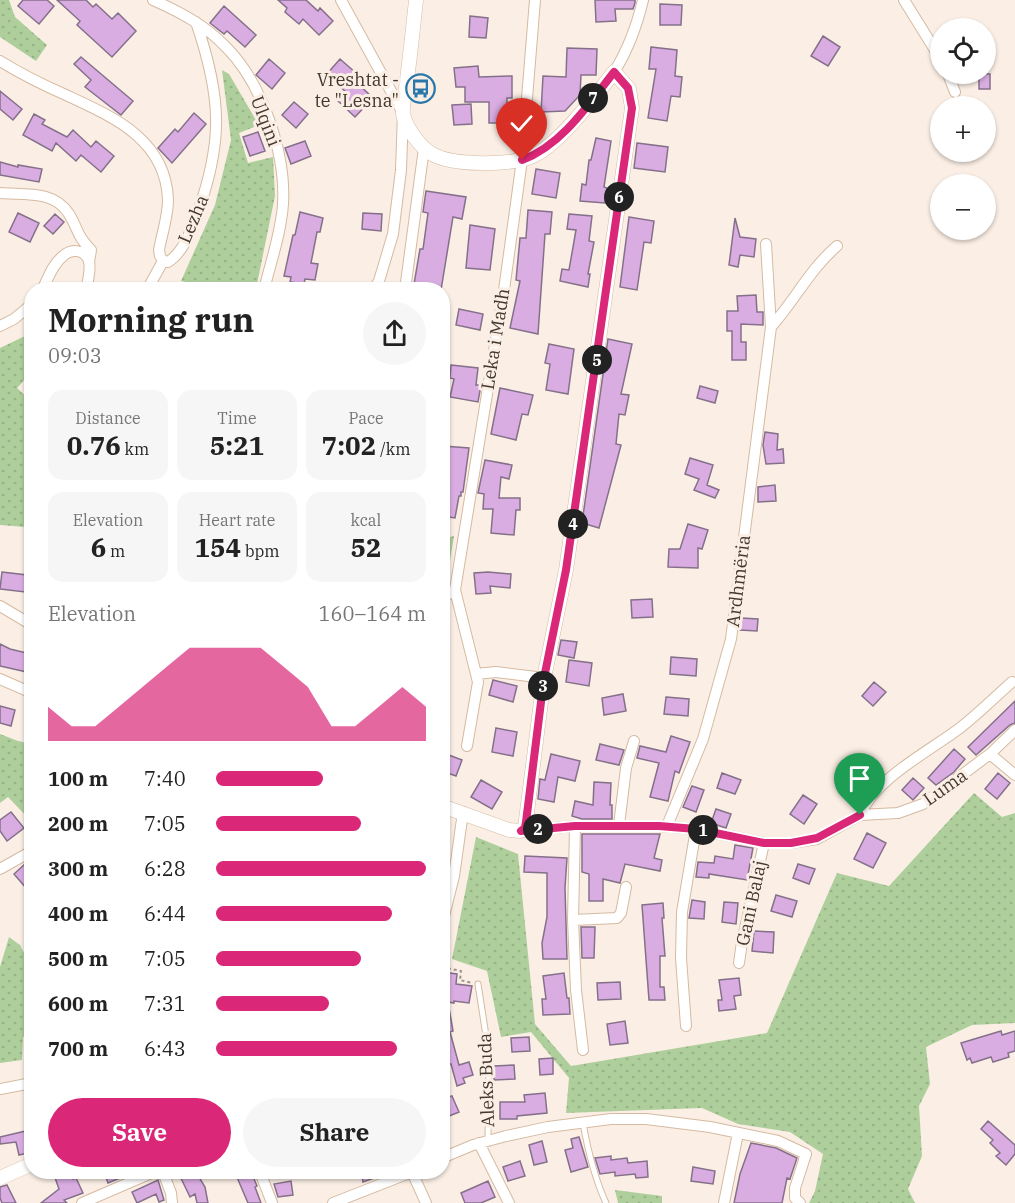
<!DOCTYPE html>
<html lang="en">
<head>
<meta charset="utf-8">
<style>
  :root { --surface:#fff; --page:#f6f6f6; --text:#222; --muted:#767676; --accent:#db2777 }
  body { margin:0; font-family:"IBM Plex Serif",serif; background:var(--page); color:var(--text); height:100vh; display:flex; flex-direction:column; font-size:22px; white-space:nowrap }
  * { box-sizing:border-box; margin:0 }
  p { font-size:20px; color:var(--muted) }
  .icon { flex:none; width:33px; height:33px; fill:none; stroke:currentColor; stroke-width:2; stroke-linecap:round; stroke-linejoin:round }
  .map { position:relative; flex:1; overflow:hidden }
  .sheet { position:absolute; left:24px; top:282px; width:426px; height:897px; display:flex; flex-direction:column; background:var(--surface); border-radius:24px; box-shadow:0 2px 4px #0004 }
  .sheet>* { flex:none }
  .tools { position:absolute; left:930px; top:18px; display:grid; gap:12px }
  .tools a { display:grid; place-items:center; width:66px; height:66px; border-radius:50%; background:var(--surface); box-shadow:0 2px 4px #0004; font-size:30px }
  .pin { position:absolute; display:grid; place-items:center; width:51px; height:51px; color:#fff; margin:-62px -26px; border-radius:50% 50% 50% 0; rotate:-45deg; box-shadow:0 0 6px #0007 }
  .pin .icon { rotate:45deg }
  .km { position:absolute; width:30px; height:30px; margin:-15px; border-radius:50%; background:#222; color:#fff; font-size:16px; line-height:30px; text-align:center }
  .round { display:grid; place-items:center; flex:none; width:63px; height:63px; border-radius:32px; background:var(--page) }
  .overview { display:flex; align-items:center; justify-content:space-between; height:102px; padding:0 24px }
  h1 { font-size:33px; font-weight:700; line-height:45px }
  .stats { display:grid; grid-template-columns:repeat(3,1fr); gap:9px; height:102px; padding:6px 24px }
  .stats div { display:grid; align-content:center; border-radius:15px; background:var(--page); text-align:center }
  .stats b { font-size:26px; font-weight:700 }
  .stats small { font-size:16px; font-weight:400 }
  .stats p { font-size:16px }
  .chart { height:168px; padding:12px 24px }
  .chart p { display:flex; justify-content:space-between }
  .chart svg { width:100%; height:108px; margin-top:6px; fill:var(--accent); opacity:.7 }
  .action { display:flex; gap:12px; margin-top:auto; padding:12px 24px }
  .action a { flex:1; height:69px; border-radius:36px; background:var(--accent); color:#fff; font-size:24px; font-weight:700; line-height:69px; text-align:center }
  .action a+a { background:var(--page); color:var(--text) }
  ul { padding:0 24px; list-style:none; font-size:20px }
  li { display:grid; grid-template-columns:96px 72px 1fr; align-items:center; height:45px }
  li i { height:15px; border-radius:8px; background:var(--accent) }
  .map>svg:first-child { display:block }
</style>
</head>
<body>
<div class="map">
<svg width="1015" height="1203" viewBox="0 0 1015 1203">
  <defs>
    <pattern id="green-dots" width="8" height="8" patternUnits="userSpaceOnUse" patternTransform="scale(1.5)"><rect width="8" height="8" fill="#aecf9c"/><path d="M2 2h.1M6 6h.1" fill="none" stroke="#97b287" stroke-width="1.8" stroke-linecap="round"/></pattern>
  </defs>
  <rect width="100%" height="100%" fill="#fbefe5"/>
  <path fill="url(#green-dots)" d="M0 0H9L15 17 47 45 36 61 0 37Z
    M222 70 229 74 259 125 239 133 248 163 273 157 275 196 256 289H219L181 281 215 205 231 140Z
    M31 333V373L17 388 31 401V594L26 527 0 525V348Z
    M454 536 446 585 443 588V539Z
    M0 734 18 741 31 744V821L8 797 0 803Z
    M974 793 1002 817 1015 813V1023L972 1025 926 1047 930 1084 919 1106 922 1156 908 1189 915 1203H809L815 1191 823 1154 790 1132 738 1124 702 1108 566 1113 569 1078 531 1032 501 1037 487 971 452 959 476 837 518 854 535 1024 571 1066 767 1033 837 873 889 886Z
    M9 937 20 945 31 966V1036L23 1037 22 1060 0 1063V967Z
    M615 1190 662 1196V1203H618Z"/>
  <path fill="#d9ade2" stroke="#85708a" stroke-width="1.5" d="M23 0H47L54 6 39 24 18 6Z
    M57 0H86L93 7 96 4 112 19 118 13 136 31 112 57 77 25 80 21Z
    M278 0H306L318 11 320 8 333 21 319 35 303 19 299 24 285 12 287 8Z
    M595 0H635V3L633 9H615L616 21 596 22Z
    M660 4 682 5 681 25H660Z
    M224 6 256 35 245 47 227 31 224 34 210 23Z
    M470 16 488 18 486 38 469 37Z
    M823 36 840 47 828 66 811 56Z
    M651 47 677 50 675 76 682 77 680 97 671 96 667 121 648 118 656 69H649Z
    M567 48 597 49 596 75H581L580 95 565 111 541 112 543 76 566 77Z
    M81 57 133 101 121 115 85 87 91 80 74 64Z
    M269 59 285 73 272 89 256 75Z
    M340 59 356 73 352 78 373 98 355 117 338 101 346 92 326 75Z
    M478 66 479 77 512 76V98H507V123H489V102H465V87H456L454 68Z
    M979 74H990V89H979Z
    M0 91 22 109 13 120 0 109Z
    M294 102 308 114 296 128 282 115Z
    M471 104 472 124 454 125 452 105Z
    M194 113 206 124 172 163 158 148 175 129 178 132Z
    M34 114 45 120 42 124 67 137 73 130 91 147 96 141 114 156 101 172 81 155 76 161 56 143 52 151 23 135Z
    M258 132 265 151 250 156 243 137Z
    M596 138 611 141 604 187 607 188 605 203 580 201 582 184 586 185 589 160H591Z
    M305 141 311 156 291 164 285 148Z
    M637 143 668 147 665 172 634 168Z
    M0 162 18 167V165L42 169 39 182 0 175Z
    M536 169 560 173 556 198 532 194Z
    M426 191 466 197 462 219 453 217 441 290H413L420 249H423L428 213 423 212Z
    M528 210 552 212 550 234H545L538 334 510 328 520 281 516 280 520 238H526Z
    M300 212 323 218 320 232H317L311 263 318 264 315 280 305 279 304 284 290 282 291 277 284 276 293 235H295Z
    M18 213 39 223 30 242 9 232Z
    M363 213 382 214 381 231 362 229Z
    M55 214 64 222 53 234 44 226Z
    M569 214 592 216 589 241 594 242 588 274H590L588 287 560 281 562 269 569 270 576 230 567 229Z
    M629 217 654 221 651 243 644 242 637 290 620 287Z
    M735 218 740 237 756 239 754 257 740 255 738 267 729 265Z
    M470 225 495 229 490 270 466 268Z
    M756 295 757 312H763V325L741 324V342H746V360H732V331H727V311H738L737 296Z
    M459 309 483 314 480 330 456 325Z
    M608 339 632 344 621 394 629 395 625 415 619 414 616 444 621 445 599 528 582 523Z
    M549 344 574 349 568 394 546 390 550 364 545 363Z
    M451 365 478 368 476 385H481L478 402 450 397 454 379 450 378Z
    M700 386 718 391 715 403 697 398Z
    M500 388 533 395 528 415 522 414 516 440 491 434Z
    M765 432 778 434 777 450 783 449 784 463 766 464 763 445Z
    M443 446 469 448 463 492H461V496H459L455 518 442 516Z
    M690 458 713 465 707 485 719 490 715 498 694 490 699 479 685 474Z
    M485 460 512 465 509 479 501 477 499 498H520V510H516L514 535 491 533 493 509H483L484 494 478 493Z
    M775 485 776 501 758 502V487Z
    M688 524 708 530 702 549 698 548V568L668 567 669 549H680Z
    M2 572 27 575 25 592 0 589Z
    M488 572 511 574 510 588 490 586 491 593 476 594 474 573Z
    M652 599 653 617 632 618 631 600Z
    M741 618 758 619 757 631 740 630Z
    M561 640 577 642 574 658 558 655Z
    M0 644 10 649 31 654 27 672 0 666Z
    M671 657 697 659 696 676 670 674Z
    M569 660 592 663 589 686 566 682Z
    M493 680 517 686 513 702 489 695Z
    M874 682 886 692 873 706 862 696Z
    M623 694 626 711 604 715 602 698Z
    M666 697 689 699 688 716 664 714Z
    M1015 701V723L1010 725 976 755 968 747Z
    M0 706 15 710 11 726 0 723Z
    M496 728 517 732 513 756 492 752Z
    M671 736 690 742 679 773 675 771 668 801 650 797 659 763 637 758 640 746 666 752Z
    M600 744 624 750 619 765 596 760Z
    M954 749 965 759 954 772 936 785 928 778Z
    M446 754 462 760 456 776 442 771V763Z
    M551 754 580 761 575 781 558 777 554 802 538 799 540 779 545 780Z
    M722 773 741 780 735 794 717 788Z
    M998 773 1010 783 997 799 985 789Z
    M913 778 924 788 913 800 902 790Z
    M481 780 502 792 492 809 471 797Z
    M594 782 611 783 610 805H612V819H582L572 816 575 801 593 805Z
    M692 786 704 790 696 812 683 807Z
    M803 795 817 804 804 824 790 814Z
    M716 809 731 814 726 828 711 823Z
    M11 812 24 828 7 841 0 831V820Z
    M867 833 886 843 873 868 854 859Z
    M582 834H660L654 858 662 860 660 871 625 864 620 883 603 879V901H589V874L582 872Z
    M735 845 753 848 747 880 709 874V878L696 877 698 862 714 863 715 856 733 859Z
    M525 856 567 858 565 888 567 959H543L542 943 547 917V873L524 872Z
    M26 863 32 869V882L26 888 14 874Z
    M798 864 815 869 809 884 793 878Z
    M776 895 797 901 792 917 771 911Z
    M692 900 705 902 704 919 689 918Z
    M724 902 738 903 736 924 722 922Z
    M663 903 664 918H662L665 956H660V987H664L665 1000H649L642 905Z
    M581 927H595L594 958H582Z
    M754 931 774 932 773 953 752 951Z
    M442 972 457 974 456 984 472 986 469 1003 454 1001V1003L448 1002 453 1031 450 1032 459 1065 469 1062 473 1075 463 1078 465 1083 457 1086 451 1064 442 1067Z
    M564 973 567 998H569L570 1014 543 1015 542 999H546L543 976Z
    M739 978 741 995 734 996 736 1009 719 1011 718 1000H722L719 980Z
    M620 982 621 999 598 1000 597 983Z
    M625 1021 628 1043 610 1045 607 1024Z
    M1001 1031 1002 1035 1015 1031V1051L1008 1053 1009 1057 993 1062 991 1057 972 1063 970 1058 967 1060 961 1043Z
    M529 1037 530 1051 512 1052 511 1038Z
    M553 1058V1074L540 1075 539 1059Z
    M514 1065 515 1079 494 1080V1066Z
    M545 1093 547 1113 517 1116V1119H500V1102H525L524 1095Z
    M452 1096 459 1112 442 1119V1099Z
    M988 1121 1015 1145V1154L1006 1165 996 1156 1000 1153 990 1143 993 1140 981 1129Z
    M30 1130 32 1152 19 1155 16 1142 0 1144V1137Z
    M579 1137 588 1167 571 1172 565 1150 573 1148 571 1139Z
    M542 1141 547 1162 534 1165 529 1145Z
    M751 1143 776 1148 797 1158 790 1179 787 1178 782 1203H734L740 1174Z
    M611 1156V1160L627 1158 628 1163 647 1161 648 1177 636 1178 635 1174 615 1176V1172L600 1174 595 1158Z
    M520 1161 525 1176 508 1181 503 1167Z
    M693 1167 715 1171 713 1184 691 1181Z
    M53 1172H71L73 1179 76 1178 83 1193 64 1200 67 1203H41L59 1189Z
    M104 1172H124L125 1176 108 1183Z
    M178 1172H196L205 1187 208 1203H197L195 1194 190 1197Z
    M244 1172H251L257 1186 255 1187 261 1203H248L236 1175Z
    M361 1172H391L363 1182Z
    M158 1180 164 1200 159 1202 156 1194 137 1203 132 1192Z
    M291 1181 293 1195 278 1197 274 1184Z
    M488 1181 495 1197 481 1203H465L461 1193Z
    M7 1185 16 1203H2L0 1198V1187Z"/>
  <g fill="none" stroke-linecap="round" stroke-linejoin="round">
    <defs>
      <path id="service" d="M478 984 489 1055 488 1141
        M583 1123C588 1151 594 1177 606 1203"/>
      <path id="minor" d="M153 0C180 12 205 25 226 47 262 83 286 153 283 204 281 233 271 261 264 290
        M341 0 403 113 401 170 393 234 379 281 373 290
        M904 0 940 58
        M0 61C21 74 43 85 66 95 113 117 166 139 168 200 168 217 162 233 159 250L160 256 163 261
        M614 72C628 50 637 25 643 0
        M948 74 955 92
        M0 193C25 195 54 190 69 214 79 230 76 235 91 250L89 262
        M163 261 168 262C182 253 189 235 195 220 224 143 222 98 196 22
        M42 290C48 279 52 265 62 257 70 249 84 248 89 261 91 270 88 281 86 290
        M147 290 163 261
        M405 290 424 148
        M0 326 14 319 32 304
        M771 327C795 300 810 269 837 246
        M442 598 455 590
        M0 606 32 625
        M476 674 496 672 544 678
        M0 679 32 693
        M467 746 478 682 455 590 504 290 522 160 535 0
        M990 754 1015 775
        M860 815C876 778 928 752 960 728 978 714 995 697 1012 682
        M619 825 626 768 634 741
        M575 826 573 920 576 990 583 1050
        M667 826 703 739 731 639 771 327 766 244
        M521 831 575 826H659L696 829 764 843H791L817 839 860 815 898 813 923 804 990 754 1015 730
        M0 869 32 851
        M573 920 617 918 621 913 626 887
        M442 924 454 876 463 812
        M739 963 742 942 764 843
        M686 1026 681 958 682 912 696 829
        M0 1089 32 1083
        M479 1143 509 1203
        M442 1158 473 1145 506 1136 548 1127 611 1119H646L710 1127 778 1141 806 1154 795 1188V1198L800 1203
        M163 1172 171 1193 172 1203
        M260 1172 272 1203
        M412 1172 426 1203
        M82 1203 154 1172
        M333 1203 412 1172
        M724 1203 738 1133"/>
      <path id="tertiary" d="M416 0C413 29 410 58 406 87 405 94 402 106 403 114 406 128 420 147 432 154 453 166 514 166 535 155 560 143 597 94 614 72L629 89 632 108 566 570 544 678 525 828 521 831 509 830 442 806
        M0 1178 32 1164"/>
    </defs>
    <use href="#service" stroke="#d5baa1" stroke-width="7"/>
    <use href="#minor" stroke="#d5baa1" stroke-width="12"/>
    <use href="#tertiary" stroke="#d5baa1" stroke-width="15"/>
    <path stroke="#9d9187" stroke-width="2" stroke-dasharray="3 3" stroke-linecap="butt" d="M442 967 461 971 460 980 472 983"/>
    <use href="#service" stroke="#fff" stroke-width="5"/>
    <use href="#minor" stroke="#fff" stroke-width="10"/>
    <use href="#tertiary" stroke="#fff" stroke-width="14"/>
  </g>
  <g fill="none" stroke-linecap="round" stroke-linejoin="round">
    <defs>
      <path id="route" d="M522 160C561 146 589 104 614 72L628 88 632 108 566 570 544 678 526 822 525 828 521 831 575 826H659L696 829 764 843H791L817 838 860 815"/>
    </defs>
    <use href="#route" stroke="#fff" stroke-width="12"/>
    <use href="#route" stroke="#db2777" stroke-width="8"/>
  </g>
  <defs>
    <symbol id="bus-ring" viewBox="-11 -11 22 22"><circle r="9.5" fill="#fbefe5" stroke="#2a77a9" stroke-width="1.5"/><path d="M-5-6H5V4H4V6H2V4H-2V6H-4V4H-5ZM-3.5-4V0h7V-4ZM-3.5 1.2v1.5H-2V1.2ZM2 1.2v1.5H3.5V1.2Z" fill="#2a77a9"/></symbol>
  </defs>
  <g fill-rule="evenodd">
    <use href="#bus-ring" x="404" y="72" width="33" height="33"/>
  </g>
  <g text-anchor="middle" dominant-baseline="central" stroke-width="6" stroke-linejoin="round" paint-order="stroke">
    <g font-size="18" fill="#43382e" stroke="#fbefe5" text-anchor="end">
      <text x="399" y="79">Vreshtat -<tspan x="399" dy="21">te "Lesna"</tspan></text>
    </g>
    <g font-size="18" fill="#43382e" stroke="#fbefe5">
      <text transform="translate(266 121) rotate(69)">Ulqini</text>
      <text transform="translate(193 219) rotate(-67)">Lezha</text>
      <text transform="translate(495 339) rotate(-81)">Leka i Madh</text>
      <text transform="translate(738 581) rotate(-83)">Ardhmëria</text>
      <text transform="translate(945 787) rotate(-35)">Luma</text>
      <text transform="translate(751 903) rotate(-78)">Gani Balaj</text>
      <text transform="translate(486 1080) rotate(-92)">Aleks Buda</text>
    </g>
  </g>
</svg>
<div class="tools">
<a><svg class="icon" aria-label="locate" viewBox="0 0 24 24"><circle cx="12" cy="12" r="6"/><path d="M12 2v4M12 18v4M2 12h4M18 12h4"/></svg></a>
<a>+</a>
<a>−</a>
</div>
<div class="pin" style="left:860px;top:815px;background:#1e9e55"><svg class="icon" aria-label="arrive" viewBox="0 0 24 24"><path d="M6 21V4h12l-3 4 3 4H6"/></svg></div>
<div class="pin" style="left:522px;top:160px;background:#d93025"><svg class="icon" aria-label="check" viewBox="0 0 24 24"><path d="M5 12l5 5 9-10"/></svg></div>
<b class="km" style="left:703px;top:830px">1</b>
<b class="km" style="left:538px;top:829px">2</b>
<b class="km" style="left:543px;top:686px">3</b>
<b class="km" style="left:573px;top:524px">4</b>
<b class="km" style="left:597px;top:360px">5</b>
<b class="km" style="left:619px;top:197px">6</b>
<b class="km" style="left:593px;top:98px">7</b>
<section class="sheet">
<div class="overview"><div><h1>Morning run</h1><p>09:03</p></div><a class="round"><svg class="icon" aria-label="share" viewBox="0 0 24 24"><path d="M12 15V3M7 8l5-5 5 5M5 13v7h14v-7"/></svg></a></div>
<div class="stats">
<div><p>Distance</p><b>0.76<small> km</small></b></div>
<div><p>Time</p><b>5:21</b></div>
<div><p>Pace</p><b>7:02<small> /km</small></b></div>
</div>
<div class="stats">
<div><p>Elevation</p><b>6<small> m</small></b></div>
<div><p>Heart rate</p><b>154<small> bpm</small></b></div>
<div><p>kcal</p><b>52</b></div>
</div>
<div class="chart"><p><span>Elevation</span>160–164 m</p>
<svg viewBox="0 0 160 44" preserveAspectRatio="none"><path d="M0 44V30L10 38L20 38L30 30L40 22L50 14L60 6L70 6L80 6L90 6L100 14L110 22L120 38L130 38L140 30L150 22L160 30V44z"/></svg>
</div>
<ul>
<li><b>100 m</b>7:40<i style="width:51%"></i></li>
<li><b>200 m</b>7:05<i style="width:69%"></i></li>
<li><b>300 m</b>6:28<i style="width:100%"></i></li>
<li><b>400 m</b>6:44<i style="width:84%"></i></li>
<li><b>500 m</b>7:05<i style="width:69%"></i></li>
<li><b>600 m</b>7:31<i style="width:54%"></i></li>
<li><b>700 m</b>6:43<i style="width:86%"></i></li>
</ul>
<div class="action"><a>Save</a><a>Share</a></div>
</section>
</div>
</body>
</html>
